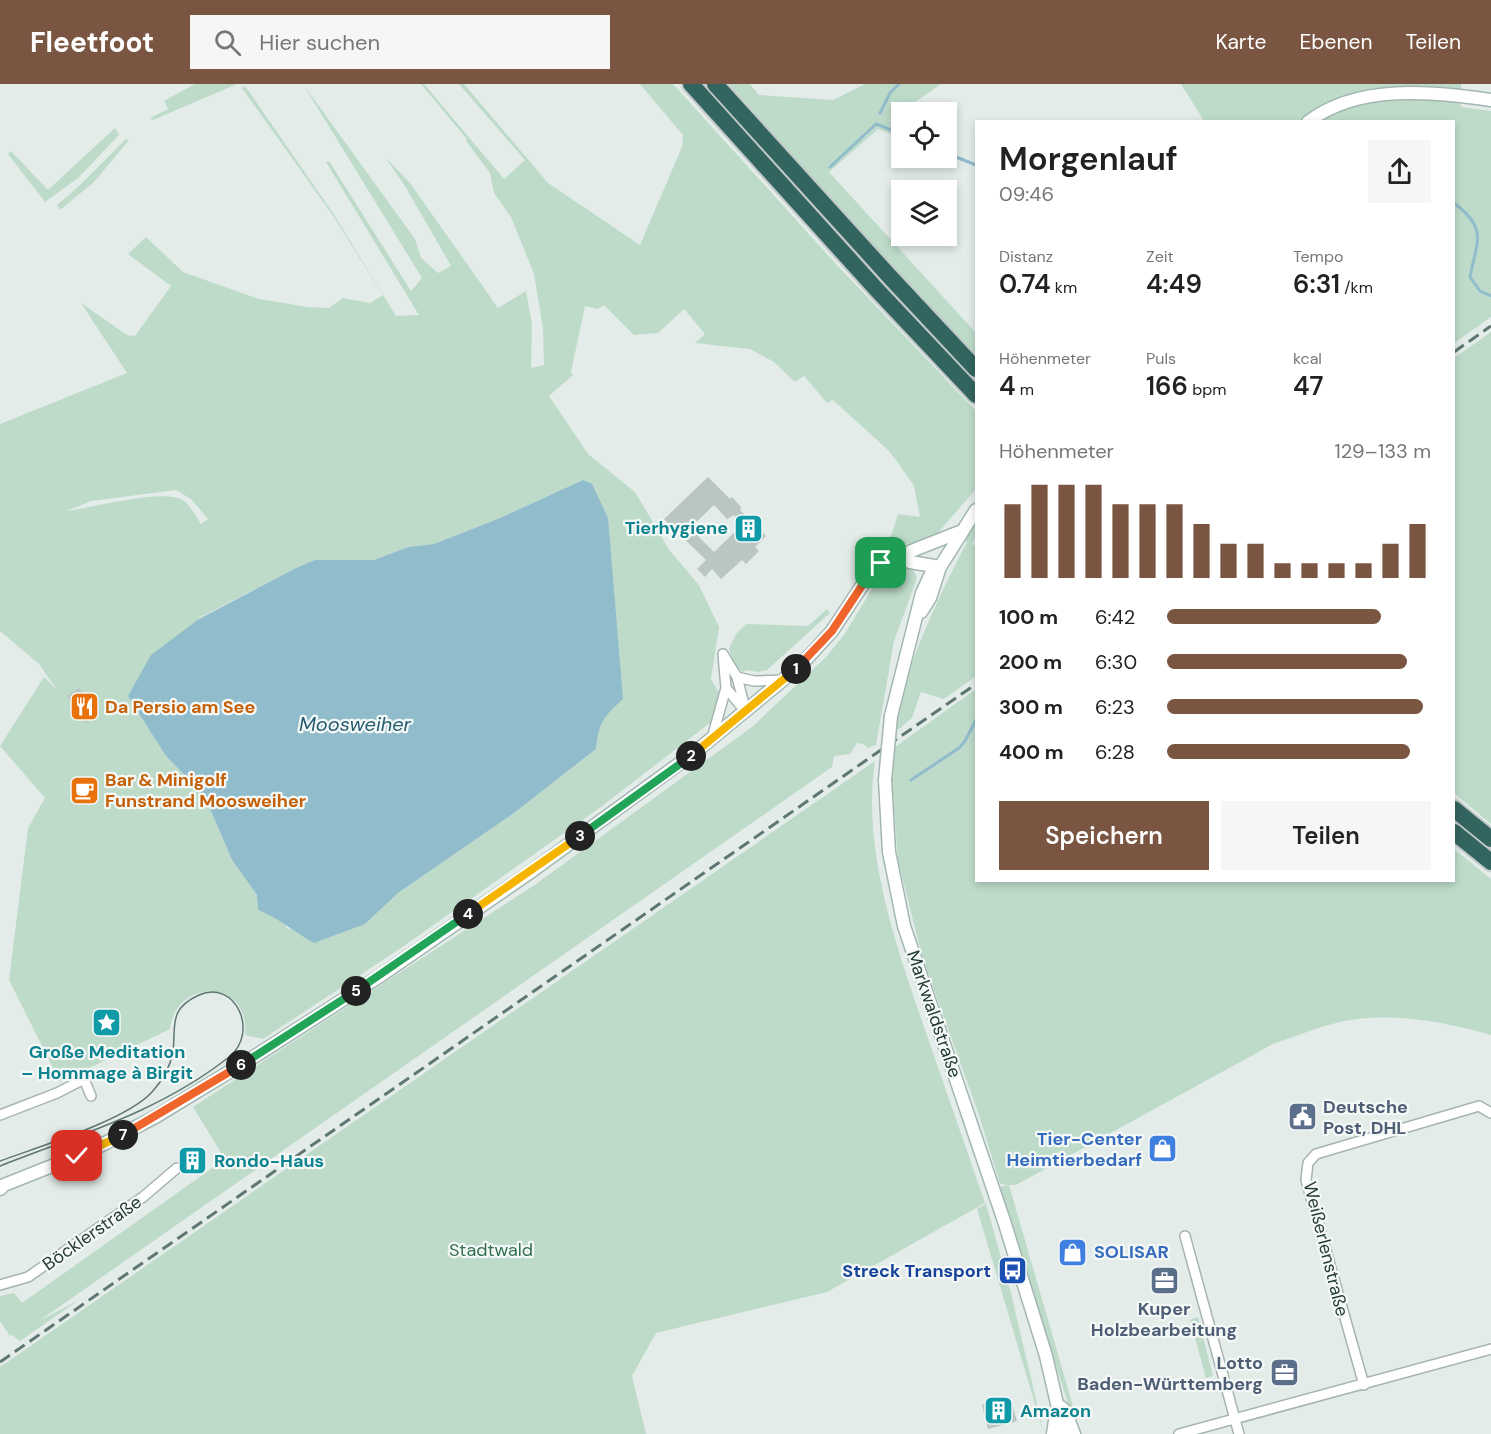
<!DOCTYPE html>
<html lang="de">
<head>
<meta charset="utf-8">
<style>
  :root { --surface:#fff; --page:#f6f6f6; --text:#222; --muted:#767676; --accent:#7a5541 }
  body { margin:0; font-family:"DM Sans",sans-serif; background:var(--page); color:var(--text); height:100vh; display:flex; flex-direction:column; font-size:22px; white-space:nowrap }
  * { box-sizing:border-box; margin:0 }
  p { font-size:20px; color:var(--muted) }
  .icon { flex:none; width:33px; height:33px; fill:none; stroke:currentColor; stroke-width:2; stroke-linecap:round; stroke-linejoin:round }
  .map { position:relative; flex:1; overflow:hidden }
  .panel { position:absolute; left:975px; top:36px; width:480px; height:762px; display:flex; flex-direction:column; background:var(--surface); border-radius:0px; box-shadow:0 3px 9px #0003 }
  .panel>* { flex:none }
  .buttons { position:absolute; left:891px; top:18px; display:grid; gap:12px }
  .buttons a { display:grid; place-items:center; width:66px; height:66px; border-radius:0px; background:var(--surface); box-shadow:0 3px 9px #0003; font-size:30px }
  .pin { position:absolute; display:grid; place-items:center; width:51px; height:51px; color:#fff; margin:-26px; border-radius:12px; box-shadow:0 3px 9px #0006 }
  .km { position:absolute; width:30px; height:30px; margin:-15px; border-radius:50%; background:#222; color:#fff; font-size:16px; line-height:30px; text-align:center }
  .round { display:grid; place-items:center; flex:none; width:63px; height:63px; border-radius:0px; background:var(--page) }
  .overview { display:flex; align-items:center; justify-content:space-between; height:102px; padding:0 24px }
  h1 { font-size:33px; font-weight:600; line-height:45px }
  .metrics { display:grid; grid-template-columns:repeat(3,1fr); gap:9px; height:102px; padding:6px 24px }
  .metrics div { display:grid; align-content:center }
  .metrics b { font-size:26px; font-weight:600 }
  .metrics small { font-size:16px; font-weight:400 }
  .metrics p { font-size:16px }
  .chart { height:168px; padding:12px 24px }
  .chart p { display:flex; justify-content:space-between }
  .chart svg { width:100%; height:108px; margin-top:6px; stroke:var(--accent); stroke-width:6 }
  .cta { display:flex; gap:12px; margin-top:auto; padding:12px 24px }
  .cta a { flex:1; height:69px; border-radius:0px; background:var(--accent); color:#fff; font-size:24px; font-weight:600; line-height:69px; text-align:center }
  .cta a+a { background:var(--page); color:var(--text) }
  ul { padding:0 24px; list-style:none; font-size:20px }
  li { display:grid; grid-template-columns:96px 72px 1fr; align-items:center; height:45px }
  li i { height:15px; border-radius:8px; background:var(--accent) }
  header { display:flex; align-items:center; gap:36px; box-sizing:border-box; height:84px; padding:0 30px; background:var(--accent); color:#fff }
  header strong { font-size:28px }
  nav { display:flex; gap:33px; margin-inline-start:auto; font-size:21px }
  .search { width:420px; height:54px; background:var(--page); display:flex; align-items:center; gap:15px; box-sizing:border-box; padding:0 21px; border-radius:0px; color:var(--muted); font-size:22px }
  .map>svg:first-child { display:block }
</style>
</head>
<body>
<header>
<strong>Fleetfoot</strong>
<div class="search"><svg class="icon" aria-label="search" viewBox="0 0 24 24"><circle cx="10" cy="10" r="6"/><path d="M15 15l6 6"/></svg>Hier suchen</div>
<nav><a>Karte</a><a>Ebenen</a><a>Teilen</a></nav>
</header>
<div class="map">
<svg width="1491" height="1350" viewBox="0 0 1491 1350">
  <rect width="100%" height="100%" fill="#e3ece9"/>
  <path fill="#bedbc9" fill-rule="evenodd" d="M195 0H237L153 36 150 34 168 25 164 17Z
    M303 0 415 155 421 174 438 189 451 182 405 102 385 73 410 99 498 224 526 207 532 240 531 284 544 281 543 245 534 190 511 133 494 109 490 89 466 57V54L421 0H424L504 95 525 76 459 0H464L548 99 640 161 682 63 683 51 640 0H673L835 179 976 327V405L937 450 924 457 882 464 892 450 898 430 920 433 914 402 896 376 888 366 833 316 827 319 804 292 795 298 774 278 750 265 695 259 705 250 684 225 658 249 634 251 604 221 598 225 585 222 571 288 573 291 549 312 588 370 635 408 670 467 699 501 719 543 711 595 719 609 711 638 601 723 401 864 263 955 245 951C251 895 176 893 170 945L60 998 9 896 28 744 45 714 0 662 44 593 57 606 39 580 0 547V340L127 289 81 219 127 251 135 252 171 202 128 170 146 153 183 188 259 215 308 223 329 224 343 214 370 219 383 211 334 133 242 4 245 2 335 132 396 232 419 231 326 78 329 77 411 207 422 194ZM583 396 622 615C604 632 598 641 595 666L514 729 398 809 365 840 288 845 280 835 258 826 257 811 232 776 208 720 198 705 166 672 150 645 199 534 294 485 330 476H374L408 463 434 460 500 434ZM176 406 191 415 208 435 201 440C196 433 191 422 184 417 165 403 92 424 67 427L91 417Z
    M729 0H750L759 11 833 16 865 0H941L889 36 901 42V54L878 45 829 88 976 249V272L897 189Z
    M1181 0H1461V23L1491 27V233L1454 259V38L1204 37Z
    M115 44 119 51 78 94 45 118 8 70 11 67 48 106Z
    M126 55 129 56 94 98 60 126 57 121 77 104Z
    M1491 248V740L1454 709V274Z
    M976 435V452L972 460 976 463V592L944 615 921 608 912 634 898 646C891 609 948 494 967 458L964 456Z
    M906 483 914 487 917 494 894 557 876 661 868 664 863 660 857 659 850 670 834 672 832 683 39 1237 79 1216 20 1257 12 1251 10 1252 0 1237V1212L14 1209 22 1219 225 1075 193 1023 536 800 752 643 826 573 844 551 878 495 888 486Z
    M827 525 830 529 767 586 758 588 746 586 743 588 735 582 729 565 736 550 746 540 808 542Z
    M976 605V796H1454V765L1491 795V951C1448 939 1403 930 1358 935 1329 938 1300 951 1273 960L1016 1101H1009L1081 1350H1078L1070 1326 1000 1103 1007 1101 1000 1100 980 1034 922 872 898 776 892 698 895 663Z
    M875 677C861 770 900 873 930 960 948 1013 967 1066 985 1119L827 1208 656 1249 632 1292 646 1350H0V1283Z
    M986 1120 1011 1209 1044 1350 977 1125Z
    M1198 1233 1213 1292 1206 1294 1190 1236Z"/>
  <path fill="#90bccc" d="M583 396 592 400 608 434 623 615C604 632 598 640 596 665L514 729 398 809 365 840 314 859C294 848 279 834 258 826L257 811 232 776 208 720 198 705 166 672 128 612 151 571 199 535 294 485 315 476H374L408 463 434 460 500 434Z"/>
  <g fill="none" stroke-linecap="round" stroke-linejoin="round">
    <path stroke="#90bccc" stroke-width="3" d="M880 29 890 9 899 0
      M946 69 976 81
      M830 83 876 40 902 50
      M1454 119C1488 145 1477 156 1470 193L1480 207 1491 212
      M911 696 959 664 965 657 976 636"/>
  </g>
  <path fill="#b9c6c2" fill-rule="evenodd" d="M708 393 730 415 732 413 741 423 740 426 766 452 755 463 759 467 746 480 742 476 721 495 712 485 705 493 697 485 706 476 664 435ZM714 421 727 435 734 431 743 440 714 468 690 444Z
    M79 604 98 631 86 639 67 612Z
    M1010 1313 1017 1337 988 1345 982 1321Z"/>
  <g fill="none" stroke-linecap="round" stroke-linejoin="round">
    <defs>
      <path id="minor" d="M723 570 726 604 746 628
        M723 570 737 593 746 628
        M737 593 754 597 783 596
        M712 654 726 604
        M0 1031 57 1009 84 995 91 1012
        M1185 1152 1239 1350
        M0 1201 28 1193 143 1113 177 1084
        M1364 1301 1306 1096 1308 1079 1316 1070 1479 1022 1491 1029
        M1179 1350 1491 1265"/>
      <path id="secondary" d="M1308 38C1357 0 1432 7 1491 16
        M901 472 910 478 940 483
        M921 528 930 514 940 483
        M891 632 922 509 931 490 940 483 976 426
        M885 696 889 768 904 842 1004 1137 1046 1272 1064 1350
        M0 1105 4 1101 92 1066 157 1032 260 969 380 892 532 787 694 669 801 581 832 547 871 488 881 479 962 447
        M1061 1323 1065 1327 1074 1350
        M1053 1350 1056 1330"/>
      <path id="motorway" d="M691 0 877 206 976 311
        M715 0 891 194 976 285
        M1454 725 1491 755
        M1454 748 1491 778"/>
    </defs>
    <use href="#minor" stroke="#a6b4b0" stroke-width="12"/>
    <use href="#secondary" stroke="#a3b7b2" stroke-width="15"/>
    <use href="#motorway" stroke="#c2c8c7" stroke-width="20"/>
    <use href="#minor" stroke="#fff" stroke-width="9"/>
    <use href="#secondary" stroke="#fff" stroke-width="12"/>
    <use href="#motorway" stroke="#336560" stroke-width="16"/>
    <path stroke="#5f7773" stroke-width="1.5" d="M0 1077C38 1063 127 1036 152 1008 163 996 170 984 173 968 176 942 168 925 199 911 235 895 260 948 229 973 161 1027 79 1051 0 1082"/>
    <path stroke="#5f7773" stroke-width="3" stroke-dasharray="12 6" stroke-linecap="butt" d="M1454 268 1491 242
      M0 1278 976 600"/>
    <defs>
      <path id="secondary-bridge" d="M885 696 891 632"/>
    </defs>
    <use href="#secondary-bridge" stroke="#a3b7b2" stroke-width="15" stroke-linecap="butt"/>
    <use href="#secondary-bridge" stroke="#fff" stroke-width="12"/>
  </g>
  <g fill="none" stroke-linecap="round" stroke-linejoin="round">
    <defs>
      <path id="split-1" d="M796 585 832 547 871 488 881 479"/>
      <path id="split-2" d="M691 672 796 585"/>
      <path id="split-3" d="M580 752 691 672"/>
      <path id="split-4" d="M468 830 580 752"/>
      <path id="split-5" d="M356 907 468 830"/>
      <path id="split-6" d="M241 981 356 907"/>
      <path id="split-7" d="M123 1051 241 981"/>
      <path id="split-8" d="M77 1072 123 1051"/>
    </defs>
    <use href="#split-1" stroke="#fff" stroke-width="12"/>
    <use href="#split-2" stroke="#fff" stroke-width="12"/>
    <use href="#split-3" stroke="#fff" stroke-width="12"/>
    <use href="#split-4" stroke="#fff" stroke-width="12"/>
    <use href="#split-5" stroke="#fff" stroke-width="12"/>
    <use href="#split-6" stroke="#fff" stroke-width="12"/>
    <use href="#split-7" stroke="#fff" stroke-width="12"/>
    <use href="#split-8" stroke="#fff" stroke-width="12"/>
    <use href="#split-1" stroke="#f0652b" stroke-width="8"/>
    <use href="#split-2" stroke="#f5b400" stroke-width="8"/>
    <use href="#split-3" stroke="#22a559" stroke-width="8"/>
    <use href="#split-4" stroke="#f5b400" stroke-width="8"/>
    <use href="#split-5" stroke="#22a559" stroke-width="8"/>
    <use href="#split-6" stroke="#22a559" stroke-width="8"/>
    <use href="#split-7" stroke="#f0652b" stroke-width="8"/>
    <use href="#split-8" stroke="#f5b400" stroke-width="8"/>
  </g>
  <defs>
    <symbol id="building-square" viewBox="-11 -11 22 22"><rect x="-9" y="-9" width="18" height="18" rx="4" fill="#0f9aa8" stroke="#f4f8f7"/><path d="M-4-6H4V6H1V3H-1V6H-4ZM-2.5-4.3h1.7v1.8h-1.7ZM.8-4.3h1.7v1.8H.8ZM-2.5-1h1.7V.8h-1.7ZM.8-1h1.7V.8H.8Z" fill="#fff"/></symbol>
    <symbol id="restaurant-square" viewBox="-11 -11 22 22"><rect x="-9" y="-9" width="18" height="18" rx="4" fill="#e8710a" stroke="#f4f8f7"/><path d="M-5-6h1v4h1v-4h1v4h1v-4h1v5L-1.5 .5V6h-2V.5L-5-1ZM5-6V6H3V1.5H1.5Q1.5-4 5-6Z" fill="#fff"/></symbol>
    <symbol id="cafe-square" viewBox="-11 -11 22 22"><rect x="-9" y="-9" width="18" height="18" rx="4" fill="#e8710a" stroke="#f4f8f7"/><path d="M-5.5-4.5H6V0H3Q3 3.5 0 3.5H-2.5Q-5.5 3.5-5.5 0ZM3-3.2v2h1.7v-2ZM-6 4.5H4V6H-6Z" fill="#fff"/></symbol>
    <symbol id="sight-square" viewBox="-11 -11 22 22"><rect x="-9" y="-9" width="18" height="18" rx="4" fill="#0f9aa8" stroke="#f4f8f7"/><path d="M0-6L1.8-2.2L6-1.7L2.9 1.2L3.7 5.4L0 3.3L-3.7 5.4L-2.9 1.2L-6-1.7L-1.8-2.2Z" fill="#fff"/></symbol>
    <symbol id="civic-square" viewBox="-11 -11 22 22"><rect x="-9" y="-9" width="18" height="18" rx="4" fill="#5c6f8a" stroke="#f4f8f7"/><path d="M-.6-6.5H3V-4.5H.6V-3L4-1V1h2V6H-6V1h2V-1L-.6-3ZM-1.2 2.5V6h2.4V2.5Z" fill="#fff"/></symbol>
    <symbol id="shop-square" viewBox="-11 -11 22 22"><rect x="-9" y="-9" width="18" height="18" rx="4" fill="#3f7fe0" stroke="#f4f8f7"/><path d="M-5-2.5h2.3a2.7 3.5 0 0 1 5.4 0H5L5.5 6h-11ZM-1.5-2.5h3a1.5 2.3 0 0 0-3 0Z" fill="#fff"/></symbol>
    <symbol id="bus-square" viewBox="-11 -11 22 22"><rect x="-9" y="-9" width="18" height="18" rx="4" fill="#1a4fb4" stroke="#f4f8f7"/><path d="M-5-6H5V4H4V6H2V4H-2V6H-4V4H-5ZM-3.5-4V0h7V-4ZM-3.5 1.2v1.5H-2V1.2ZM2 1.2v1.5H3.5V1.2Z" fill="#fff"/></symbol>
    <symbol id="office-square" viewBox="-11 -11 22 22"><rect x="-9" y="-9" width="18" height="18" rx="4" fill="#5c6f8a" stroke="#f4f8f7"/><path d="M-6-3h4V-5.5h4V-3h4V5H-6ZM-1-4.5V-3h2v-1.5ZM-6 0V1H6V0Z" fill="#fff"/></symbol>
  </defs>
  <g fill-rule="evenodd">
    <use href="#building-square" x="732" y="428" width="33" height="33"/>
    <use href="#restaurant-square" x="68" y="606" width="33" height="33"/>
    <use href="#cafe-square" x="68" y="690" width="33" height="33"/>
    <use href="#sight-square" x="90" y="922" width="33" height="33"/>
    <use href="#civic-square" x="1286" y="1016" width="33" height="33"/>
    <use href="#shop-square" x="1146" y="1048" width="33" height="33"/>
    <use href="#building-square" x="176" y="1060" width="33" height="33"/>
    <use href="#shop-square" x="1056" y="1152" width="33" height="33"/>
    <use href="#bus-square" x="996" y="1170" width="33" height="33"/>
    <use href="#office-square" x="1148" y="1180" width="33" height="33"/>
    <use href="#office-square" x="1268" y="1272" width="33" height="33"/>
    <use href="#building-square" x="982" y="1310" width="33" height="33"/>
  </g>
  <g text-anchor="middle" dominant-baseline="central" stroke-width="4.5" stroke-linejoin="round" paint-order="stroke">
    <g font-size="18" font-weight="bold" fill="#0d838f" stroke="#f4f8f7" text-anchor="start">
      <text x="728" y="444" text-anchor="end">Tierhygiene</text>
      <text x="107" y="968" text-anchor="middle">Große Meditation<tspan x="107" dy="21">– Hommage à Birgit</tspan></text>
      <text x="214" y="1077">Rondo-Haus</text>
      <text x="1020" y="1327">Amazon</text>
    </g>
    <g font-size="18" font-weight="bold" fill="#c56008" stroke="#f4f8f7" text-anchor="start">
      <text x="105" y="623">Da Persio am See</text>
      <text x="105" y="696">Bar &amp; Minigolf<tspan x="105" dy="21">Funstrand Moosweiher</tspan></text>
    </g>
    <g font-size="18" fill="#243c38" stroke="#f4f8f7">
      <text transform="translate(934 930) rotate(71)">Markwaldstraße</text>
      <text transform="translate(92 1149) rotate(-35)">Böcklerstraße</text>
      <text transform="translate(1326 1165) rotate(76)">Weißerlenstraße</text>
    </g>
    <g font-size="18" font-weight="bold" fill="#4e5e75" stroke="#f4f8f7" text-anchor="start">
      <text x="1323" y="1023">Deutsche<tspan x="1323" dy="21">Post, DHL</tspan></text>
      <text x="1164" y="1225" text-anchor="middle">Kuper<tspan x="1164" dy="21">Holzbearbeitung</tspan></text>
      <text x="1263" y="1279" text-anchor="end">Lotto<tspan x="1263" dy="21">Baden-Württemberg</tspan></text>
    </g>
    <g font-size="18" font-weight="bold" fill="#366cbe" stroke="#f4f8f7" text-anchor="end">
      <text x="1142" y="1055">Tier-Center<tspan x="1142" dy="21">Heimtierbedarf</tspan></text>
      <text x="1094" y="1168" text-anchor="start">SOLISAR</text>
    </g>
    <g font-size="18" fill="#326f50" stroke="#f4f8f7">
      <text x="491" y="1166">Stadtwald</text>
    </g>
    <g font-size="18" font-weight="bold" fill="#164399" stroke="#f4f8f7" text-anchor="end">
      <text x="991" y="1187">Streck Transport</text>
    </g>
    <g font-size="20" font-style="italic" fill="#245d72" stroke="#f4f8f7">
      <text x="355" y="640">Moosweiher</text>
    </g>
  </g>
</svg>
<div class="buttons">
<a><svg class="icon" aria-label="locate" viewBox="0 0 24 24"><circle cx="12" cy="12" r="6"/><path d="M12 2v4M12 18v4M2 12h4M18 12h4"/></svg></a>
<a><svg class="icon" aria-label="layers" viewBox="0 0 24 24"><path d="M12 4l9 5-9 5-9-5zM3 14l9 5 9-5"/></svg></a>
</div>
<div class="pin" style="left:881px;top:479px;background:#1e9e55"><svg class="icon" aria-label="arrive" viewBox="0 0 24 24"><path d="M6 21V4h12l-3 4 3 4H6"/></svg></div>
<div class="pin" style="left:77px;top:1072px;background:#d93025"><svg class="icon" aria-label="check" viewBox="0 0 24 24"><path d="M5 12l5 5 9-10"/></svg></div>
<b class="km" style="left:796px;top:585px">1</b>
<b class="km" style="left:691px;top:672px">2</b>
<b class="km" style="left:580px;top:752px">3</b>
<b class="km" style="left:468px;top:830px">4</b>
<b class="km" style="left:356px;top:907px">5</b>
<b class="km" style="left:241px;top:981px">6</b>
<b class="km" style="left:123px;top:1051px">7</b>
<section class="panel">
<div class="overview"><div><h1>Morgenlauf</h1><p>09:46</p></div><a class="round"><svg class="icon" aria-label="share" viewBox="0 0 24 24"><path d="M12 15V3M7 8l5-5 5 5M5 13v7h14v-7"/></svg></a></div>
<div class="metrics">
<div><p>Distanz</p><b>0.74<small> km</small></b></div>
<div><p>Zeit</p><b>4:49</b></div>
<div><p>Tempo</p><b>6:31<small> /km</small></b></div>
</div>
<div class="metrics">
<div><p>Höhenmeter</p><b>4<small> m</small></b></div>
<div><p>Puls</p><b>166<small> bpm</small></b></div>
<div><p>kcal</p><b>47</b></div>
</div>
<div class="chart"><p><span>Höhenmeter</span>129–133 m</p>
<svg viewBox="0 0 160 44" preserveAspectRatio="none"><path d="M5 44V14M15 44V6M25 44V6M35 44V6M45 44V14M55 44V14M65 44V14M75 44V22M85 44V30M95 44V30M105 44V38M115 44V38M125 44V38M135 44V38M145 44V30M155 44V22"/></svg>
</div>
<ul>
<li><b>100 m</b>6:42<i style="width:81%"></i></li>
<li><b>200 m</b>6:30<i style="width:91%"></i></li>
<li><b>300 m</b>6:23<i style="width:97%"></i></li>
<li><b>400 m</b>6:28<i style="width:92%"></i></li>
</ul>
<div class="cta"><a>Speichern</a><a>Teilen</a></div>
</section>
</div>
</body>
</html>
